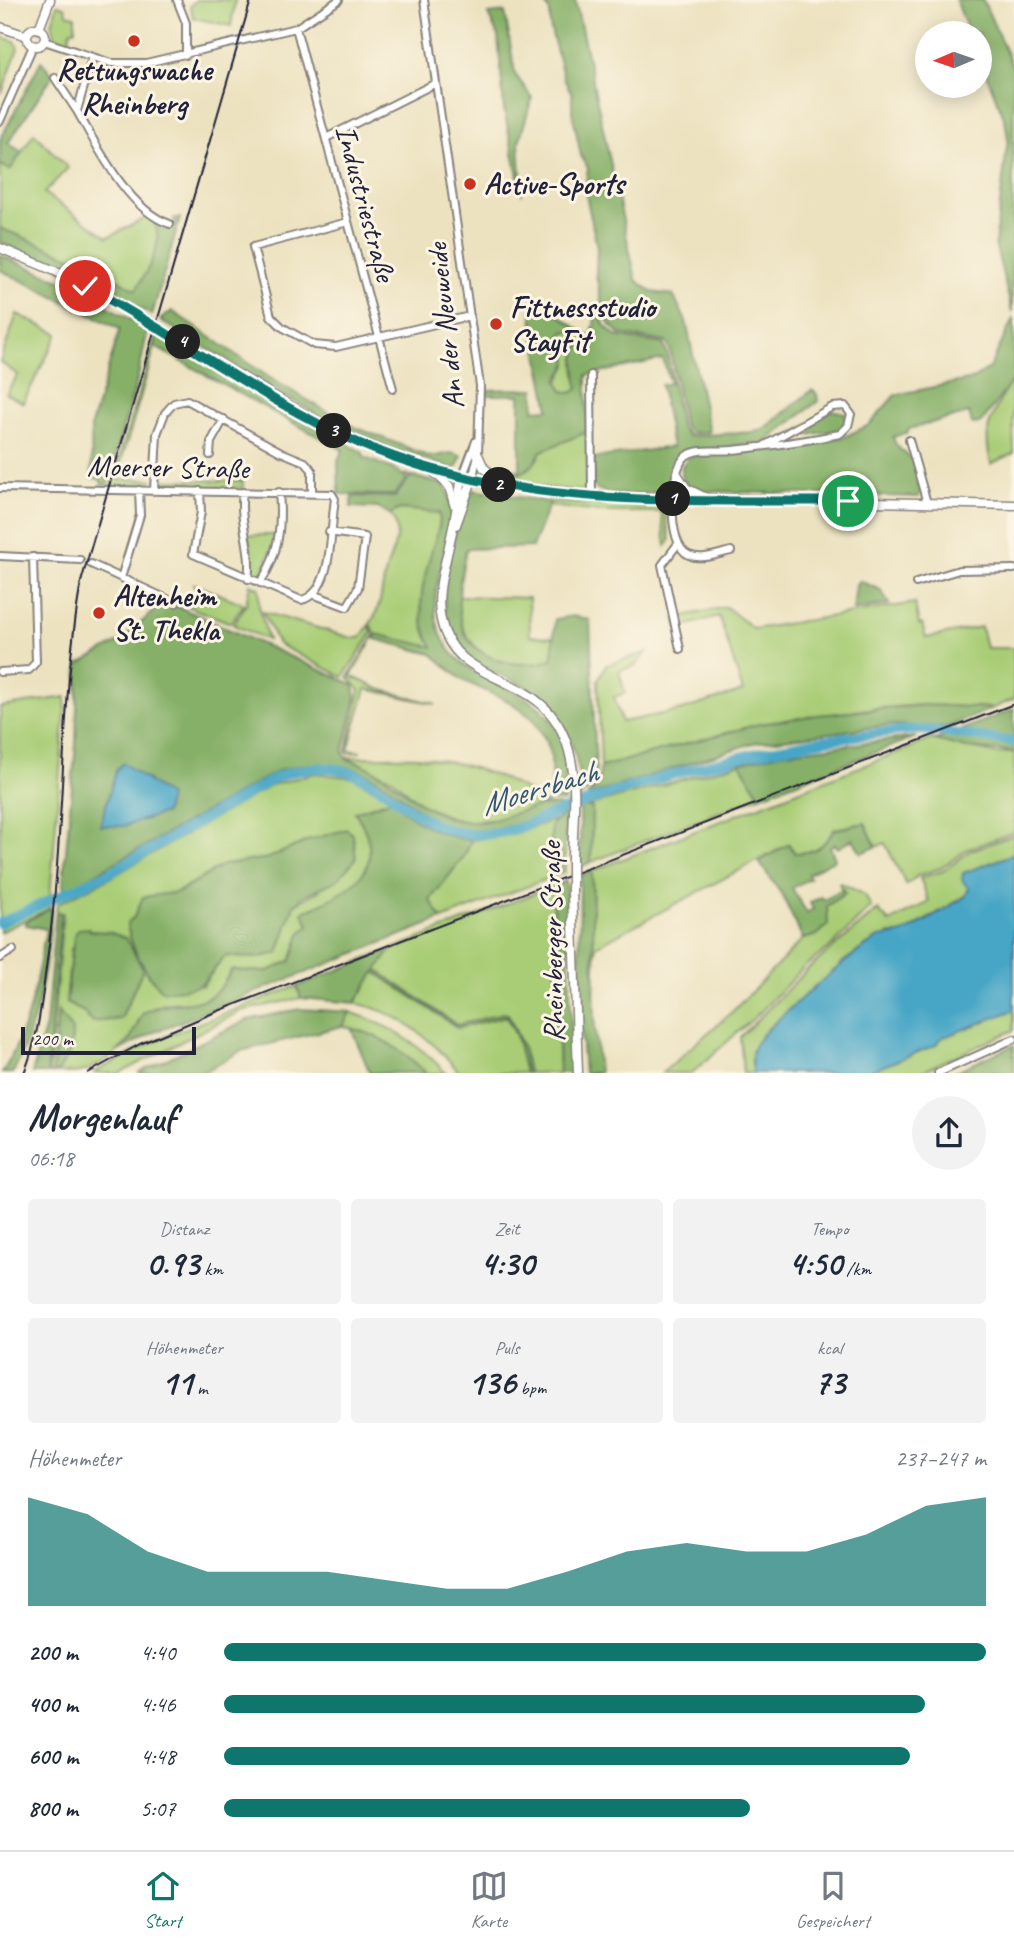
<!DOCTYPE html>
<html lang="de">
<head>
<meta charset="utf-8">
<style>
  :root { --surface:#fff; --page:#f2f2f3; --text:#1f2937; --muted:#747a83; --line:#e0e1e3; --accent:#0f766e }
  body { margin:0; font-family:Caveat,sans-serif; background:var(--page); color:var(--text); height:100vh; display:flex; flex-direction:column; font-size:26px; white-space:nowrap }
  * { box-sizing:border-box; margin:0 }
  p { font-size:23px; color:var(--muted) }
  .icon { flex:none; width:38px; height:38px; fill:none; stroke:currentColor; stroke-width:2; stroke-linecap:round; stroke-linejoin:round }
  .map { position:relative; height:1073px; overflow:hidden }
  .drawer { display:flex; flex-direction:column; background:var(--surface); flex:1 }
  .drawer>* { flex:none }
  .needle { width:46px; rotate:268deg }
  .tools { position:absolute; left:915px; top:21px; display:grid; gap:14px }
  .tools a { display:grid; place-items:center; width:77px; height:77px; border-radius:50%; background:var(--surface); box-shadow:0 4px 18px #0003; font-size:35px }
  .scale { position:absolute; left:21px; bottom:18px; width:175px; box-sizing:border-box; padding-left:7px; border:4px solid #22223b; border-top:0; font-size:19px; line-height:24px; white-space:nowrap; color:#22223b; -webkit-text-stroke:5px #fcf5e5; paint-order:stroke }
  .pin { position:absolute; display:grid; place-items:center; width:60px; height:60px; color:#fff; margin:-30px; border:4px solid #fff; border-radius:50%; box-shadow:0 2px 7px #0007 }
  .km { position:absolute; width:35px; height:35px; margin:-18px; border-radius:50%; background:#222; color:#fff; font-size:19px; line-height:35px; text-align:center }
  .round { display:grid; place-items:center; flex:none; width:74px; height:74px; border-radius:37px; background:var(--page) }
  .headline { display:flex; align-items:center; justify-content:space-between; height:119px; padding:0 28px }
  h1 { font-size:38px; font-weight:700; line-height:52px }
  .metrics { display:grid; grid-template-columns:repeat(3,1fr); gap:10px; height:119px; padding:7px 28px }
  .metrics div { display:grid; align-content:center; border-radius:7px; background:var(--page); text-align:center }
  .metrics b { font-size:35px; font-weight:700 }
  .metrics small { font-size:19px; font-weight:400 }
  .metrics p { font-size:19px }
  .chart { height:196px; padding:14px 28px }
  .chart p { display:flex; justify-content:space-between }
  .chart svg { width:100%; height:126px; margin-top:7px; fill:var(--accent); opacity:.7 }
  ul { padding:0 28px; list-style:none; font-size:23px }
  li { display:grid; grid-template-columns:112px 84px 1fr; align-items:center; height:52px }
  li i { height:18px; border-radius:9px; background:var(--accent) }
  .dock { display:flex; justify-content:space-around; align-items:center; height:98px; border-top:2px solid var(--line); background:var(--surface); font-size:19px; color:var(--muted) }
  .dock a { display:grid; justify-items:center; gap:4px }
  .dock .on { color:var(--accent) }
  .map>svg:first-child { display:block }
</style>
</head>
<body>
<div class="map">
<svg width="1014" height="1073" viewBox="0 0 1014 1073">
  <rect width="100%" height="100%" fill="#fcf5e5"/>
  <filter id="ink" filterUnits="userSpaceOnUse"><feTurbulence type="fractalNoise" baseFrequency=".0143" numOctaves="2"/><feDisplacementMap in="SourceGraphic" scale="14" xChannelSelector="R" yChannelSelector="G"/><feConvolveMatrix kernelMatrix="1 2 1 2 8 2 1 2 1" color-interpolation-filters="sRGB"/></filter>
  <filter id="wash" filterUnits="userSpaceOnUse"><feTurbulence type="fractalNoise" baseFrequency=".00686" numOctaves="4" result="noise"/><feDisplacementMap in="SourceGraphic" scale="28" xChannelSelector="R" yChannelSelector="G"/><feGaussianBlur stdDeviation="1.57" result="paint"/><feColorMatrix in="noise" values="0 0 0 0 0 0 0 0 0 0 0 0 0 0 0 0 0 1.4 0 .05"/><feComposite in="paint" operator="in"/></filter>
  <g filter="url(#wash)">
    <rect width="100%" height="100%" fill="#ece2c0"/>
    <path fill="#a9cd76" stroke="#667858" stroke-width="2" fill-rule="evenodd" d="M196 0H235L231 26 194 18 190 6Z
      M57 5 65 7 67 14 75 16V30H71L68 43 56 38 52 24Z
      M0 37 15 41 18 48 2 93Z
      M34 133 68 168 44 193 108 237 148 217C175 232 146 272 136 290L95 267 0 228V165L10 170Z
      M17 314 58 334 23 403 6 394 18 375 0 362Z
      M575 327 588 336 592 335 591 340 577 348 575 364 578 389 572 393 563 391 557 384 567 366 568 352 558 340 564 332 574 331Z
      M155 338V347L117 476 118 479 152 480V484L111 485Z
      M1012 376 1014 453 991 464C980 419 997 414 1012 376Z
      M587 432 589 485 582 491C560 489 495 487 486 464L520 474 537 460 541 451Z
      M157 480 243 481V488L158 486Z
      M550 502 664 507 670 541 666 546 661 512H599L549 506Z
      M400 509 435 511 440 516C439 561 403 605 434 648L375 634 351 676 379 689 436 704 366 689 348 750 361 752 346 753 360 690 348 677 375 634 370 624C382 607 381 590 386 571 391 551 405 533 390 514Z
      M247 535H277L260 578 255 577C248 564 254 549 247 535Z
      M194 584 244 604 231 623 176 602 175 598 185 599 196 591Z
      M250 584 259 588V606L268 640 234 625 246 604Z
      M458 596 529 598 530 636 554 637 552 659C503 679 455 649 458 596Z
      M915 603 919 625 922 624 926 638 981 627 986 648H1014V699L993 708 924 705 876 708 759 724 601 767 598 680 606 665 647 652 635 666 619 671 625 693 614 697 622 722 682 710 743 691 719 616 678 628 675 618 726 607 754 629Z
      M263 612 352 638H360L369 625 372 633 343 677 278 644Z
      M66 697 49 909 0 932V707Z
      M932 739 998 754 1014 752V832L968 849 941 868 919 875 906 885 885 843 876 847 865 823 834 829C824 847 814 853 794 853L789 844 596 946 594 995 592 871Z
      M346 757C370 758 393 756 416 757 465 761 507 776 547 803L500 820 460 821 424 806 393 779Z
      M740 763 760 796 591 862 592 807 588 806Z
      M315 773 354 778 392 799 355 812C393 869 352 891 303 912L309 925 300 934 291 961 266 972 231 970C207 1021 186 991 151 1009 139 1015 137 1029 130 1039 120 1052 97 1067 81 1072 73 1073 59 1073 49 1073L63 913 56 912 57 904 108 879 272 785ZM309 840 319 891 294 905 278 953 257 958 225 956 202 986 149 976 132 944 127 924 134 917 223 865 269 858ZM89 931C121 932 128 944 143 969L121 1019H88L86 1013 66 1003 71 949ZM58 1012 72 1030 71 1050 53 1072Z
      M554 820 551 825 552 877 442 919 430 900 465 855 471 840 510 835Z
      M1014 835V854L963 873 969 889 965 896 902 934H889L864 947 841 963 830 977 816 985 762 1034 752 1051 753 1073H743L740 1037 808 969 878 910 889 922 929 902 920 878 943 871 970 851Z
      M841 883 865 895 871 907 834 944 804 967 757 1015 692 1073H662L733 1011 803 939C823 936 823 922 827 905L845 893 839 884Z
      M553 886 559 1073H528L523 1048 508 1014 504 1013 459 1026 376 970 392 949Z
      M375 972 458 1028 506 1016 516 1035 525 1073H460C432 1039 400 1012 355 1003Z
      M297 986 301 998 241 1011 120 1073H93L158 1039Z
      M1014 1010V1030L918 1073H866L935 1045 941 1038Z
      M350 1012C389 1025 418 1043 446 1073H426C403 1049 375 1034 343 1026Z"/>
    <path fill="#86b067" stroke="#546951" stroke-width="2" fill-rule="evenodd" d="M543 0H575L636 280 652 292 673 295 686 321 709 432 691 433 684 426 670 349 666 342 620 334 610 325 603 312 596 274 597 247 585 190 588 168 581 156 572 111V94L564 79 550 26V12Z
      M956 0H983L1014 70 1012 312 995 243 1008 138 1005 120 980 59V33H969Z
      M505 12 515 74 532 98 519 142 522 195 504 109 498 36 488 14Z
      M41 61 53 75 8 143 22 152 10 170 0 164V140Z
      M174 218H180L152 315 90 282 0 242V228L95 267 136 290C148 268 166 244 153 220L170 229 175 225Z
      M0 255 62 281 148 329 138 376 107 485H102L100 479 92 478 91 426 120 329 0 270Z
      M532 303 559 315 575 327 574 331 563 332 558 340C570 360 573 358 557 380L563 391 572 393 578 389 575 364 577 348 591 340 597 309 605 326 616 336 663 344 667 352 681 427 689 436 755 432 765 428 812 390 817 394 818 401 766 442 690 451 676 462 665 489C648 496 606 498 593 486L594 458 672 447 661 385 670 383 663 359 587 375V432L541 451 533 465 520 474 494 467 495 465 520 471V395H488L484 390 535 389 534 410 549 409 533 328Z
      M172 311 270 378 350 425 431 457 451 453 462 456 456 468H451L396 450 324 419 160 320Z
      M1014 317V378L981 423 972 424 969 413 908 429V432L893 437C898 453 903 448 911 458 918 466 922 487 919 497L700 491 691 489 681 477 682 466 689 457 697 454 736 453 844 437 869 425 895 395 973 379 990 367Z
      M156 334 301 420 362 452 365 458 398 471 407 479 394 495 339 494 338 460 343 450 155 347Z
      M832 410 845 413 847 419 843 429 784 439Z
      M404 474 445 485C468 535 415 589 444 641 472 693 548 681 563 747 567 764 565 784 565 801H552L551 756 547 742 532 718 510 702 462 680 432 654 375 639V634L433 647C408 609 429 563 440 523L439 513 400 509 390 514 378 508 351 507 352 496 395 497 410 477Z
      M473 490 550 502 532 547 466 549C458 591 446 644 498 660 514 665 537 666 552 659L555 619 573 616 590 620 596 772 593 786 580 796C581 749 560 701 515 681 499 673 481 669 467 657 424 618 451 535 473 490Z
      M860 581 881 590 889 604 853 610 856 585Z
      M165 601 354 685 356 697 343 752 346 759C395 772 413 810 458 820 498 830 527 799 563 806 532 818 499 835 464 830 437 826 419 810 399 794 363 765 322 756 278 771L65 891 63 885 76 744 78 665 122 640ZM123 764 133 773 149 780 165 813 124 826H100Z
      M924 705 993 708 948 727 890 725 753 743 587 796 597 786 601 767 759 724 817 715Z
      M1014 709V752L966 748 935 740Z
      M916 737 760 796 740 763 780 753Z
      M392 800C415 822 439 836 471 840L465 855 430 900 442 919 154 1032 117 1052 129 1041 143 1013C180 994 209 1018 231 970L266 972 291 961 300 934 309 925 303 912C351 891 393 869 355 812Z
      M580 807H592L591 862 580 867Z
      M565 812V872L552 877 551 825Z
      M865 823 876 847 861 853 853 839 838 848 835 844 830 847 835 859 808 874 810 878 792 888 807 913 813 909 810 903 821 897 824 900 842 889 845 893 827 906 828 925 817 935 803 939 782 895 759 862 789 844 795 853C814 853 824 847 834 830Z
      M347 829 353 835 356 859 337 880 304 896 294 905 278 953 257 958 225 956C196 989 208 987 162 991 146 973 131 949 127 924L134 917 143 897 180 892 223 865 269 858 309 840Z
      M592 871 595 1028 599 1073H584L579 1001 580 876Z
      M566 881 573 1073H559L553 886Z
      M51 908C49 961 37 1025 13 1073H2C29 1031 37 978 46 929L26 925V922Z
      M56 912 61 913 47 1073H32L46 1026Z
      M89 928 90 931 109 932 126 938 143 969 121 1019 92 1022 86 1013 66 1003 74 936 78 929Z
      M392 949 377 970 457 1025 504 1013 508 1014 523 1048 528 1073H525L516 1035 506 1016 458 1028 375 972 355 1003 301 998 297 986Z
      M300 1009 350 1012 343 1026 241 1051 202 1073H138L247 1020Z
      M58 1012 72 1030 71 1050 58 1072 53 1073Z
      M351 1028C380 1035 405 1052 426 1073H370Z
      M1014 1045V1073H952Z"/>
    <path fill="#47a6c6" stroke="#346480" stroke-width="2" d="M123 763 169 796 165 813 124 826H100L116 770Z
      M1014 854V1010L941 1038 936 1045 866 1073H753C752 1065 750 1055 754 1047 762 1029 859 947 879 938 887 934 897 936 905 932 926 922 944 909 965 897L969 889 962 880 963 873Z"/>
    <g fill="none" stroke-linecap="round" stroke-linejoin="round">
      <path stroke="#47a6c6" stroke-width="10" d="M0 923 111 872 277 777C381 736 399 843 490 834 514 832 537 820 560 811 585 802 610 794 635 786 708 763 781 745 856 736 877 734 899 729 920 730 951 731 983 738 1014 742"/>
    </g>
  </g>
  <g filter="url(#ink)">
    <g fill="none" stroke-linecap="round" stroke-linejoin="round">
      <defs>
        <path id="minor" d="M177 0 186 23V55
          M424 0 480 386 478 455 472 480
          M296 28 393 389
          M44 41 111 63H146L296 28 339 0
          M92 58 77 111C98 148 129 211 170 224
          M55 78 77 111
          M0 121 33 46
          M326 138 436 83
          M348 222 253 247 271 316 282 327 314 345 336 347 470 316
          M591 375 592 496
          M909 440 927 503
          M210 455 211 442 224 419
          M462 478 476 441
          M0 488 332 494 335 499C330 528 334 593 301 600L193 554 201 512 200 491
          M154 490 157 434 165 413 174 403 187 400 281 452 305 462 312 470V493
          M243 492C238 521 253 549 248 579
          M677 545 662 565 680 649
          M731 551C718 554 701 561 689 555 666 546 669 469 686 456 699 447 718 452 733 450 769 446 805 441 840 434L848 426 851 414 845 406 832 407 765 445
          M0 556 80 560
          M91 564 176 603
          M121 578 140 515 139 490
          M260 583C279 555 282 526 279 492
          M916 583 959 570 1014 569
          M315 595 347 607 358 588 365 537 329 532
          M0 672 29 670 36 662 33 557
          M0 958 13 950
          M938 1073 1014 1039"/>
        <path id="major" d="M0 27 27 36
          M27 37a9 9 0 1 1 18 0a9 9 0 1 1-18 0Z
          M39 29 50 0
          M0 248 55 271 140 316
          M161 329 328 428 403 460 485 483 592 496 1014 505
          M478 455 484 468 504 484
          M434 472 449 486 454 504
          M677 474 686 488 704 497
          M462 478C458 499 455 520 450 541 445 567 435 593 441 620 457 693 547 666 569 751 578 783 573 824 572 857
          M456 525 472 480
          M572 892 578 1073"/>
      </defs>
      <use href="#minor" stroke="#87827e" stroke-width="10"/>
      <use href="#major" stroke="#87827e" stroke-width="11"/>
      <use href="#minor" stroke="#fff" stroke-width="6"/>
      <use href="#major" stroke="#fff" stroke-width="8"/>
      <path stroke="#22223b" stroke-width="2" d="M24 1073C40 1034 42 995 48 953 65 830 60 704 81 582L251 0
        M88 1073 140 1044 213 1013 1014 704"/>
      <defs>
        <path id="major-bridge" d="M140 316 161 329
          M572 892V857"/>
      </defs>
      <use href="#major-bridge" stroke="#87827e" stroke-width="11" stroke-linecap="butt"/>
      <use href="#major-bridge" stroke="#fff" stroke-width="8"/>
    </g>
  </g>
  <g fill="none" stroke-linecap="round" stroke-linejoin="round" filter="url(#ink)">
    <defs>
      <path id="route" d="M85 286C178 335 264 402 361 444 515 510 685 500 848 501"/>
    </defs>
    <use href="#route" stroke="#fff" stroke-width="14"/>
    <use href="#route" stroke="#0f766e" stroke-width="9"/>
  </g>
  <g fill="#c8321e" stroke="#fcf5e5" stroke-width="2.5">
    <circle cx="134" cy="41" r="7"/>
    <circle cx="470" cy="184" r="7"/>
    <circle cx="496" cy="324" r="7"/>
    <circle cx="99" cy="613" r="7"/>
  </g>
  <g text-anchor="middle" dominant-baseline="central" stroke-width="6" stroke-linejoin="round" paint-order="stroke">
    <g font-size="30" font-weight="bold" fill="#22223b" stroke="#fcf5e5" text-anchor="start">
      <text x="134" y="70" text-anchor="middle">Rettungswache<tspan x="134" dy="34">Rheinberg</tspan></text>
      <text x="484" y="184">Active-Sports</text>
      <text x="510" y="307">Fittnessstudio<tspan x="510" dy="34">StayFit</tspan></text>
      <text x="113" y="596">Altenheim<tspan x="113" dy="34">St. Thekla</tspan></text>
    </g>
    <g font-size="30" fill="#22223b" stroke="#fcf5e5">
      <text transform="translate(366 203) rotate(75)">Industriestraße</text>
      <text transform="translate(445 326) rotate(-96)">An der Neuweide</text>
      <text transform="translate(168 467) rotate(1)">Moerser Straße</text>
      <text transform="translate(552 942) rotate(-91)">Rheinberger Straße</text>
    </g>
    <g font-size="32" font-style="italic" fill="#315773" stroke="#fcf5e5">
      <text transform="translate(539 788) rotate(-17)">Moersbach</text>
    </g>
  </g>
</svg>
<div class="tools">
<a><svg class="needle" viewBox="-14 -14 28 28"><path d="M0-13l5 13h-10z" fill="#e53935"/><path d="M0 13l5-13h-10z" fill="#747a83"/></svg></a>
</div>
<div class="scale">200 m</div>
<div class="pin" style="left:848px;top:501px;background:#1e9e55"><svg class="icon" aria-label="arrive" viewBox="0 0 24 24"><path d="M6 21V4h12l-3 4 3 4H6"/></svg></div>
<div class="pin" style="left:85px;top:286px;background:#d93025"><svg class="icon" aria-label="check" viewBox="0 0 24 24"><path d="M5 12l5 5 9-10"/></svg></div>
<b class="km" style="left:673px;top:499px">1</b>
<b class="km" style="left:499px;top:485px">2</b>
<b class="km" style="left:334px;top:431px">3</b>
<b class="km" style="left:183px;top:342px">4</b>
</div>
<section class="drawer">
<div class="headline"><div><h1>Morgenlauf</h1><p>06:18</p></div><a class="round"><svg class="icon" aria-label="share" viewBox="0 0 24 24"><path d="M12 15V3M7 8l5-5 5 5M5 13v7h14v-7"/></svg></a></div>
<div class="metrics">
<div><p>Distanz</p><b>0.93<small> km</small></b></div>
<div><p>Zeit</p><b>4:30</b></div>
<div><p>Tempo</p><b>4:50<small> /km</small></b></div>
</div>
<div class="metrics">
<div><p>Höhenmeter</p><b>11<small> m</small></b></div>
<div><p>Puls</p><b>136<small> bpm</small></b></div>
<div><p>kcal</p><b>73</b></div>
</div>
<div class="chart"><p><span>Höhenmeter</span>237–247 m</p>
<svg viewBox="0 0 160 44" preserveAspectRatio="none"><path d="M0 44V6L10 12L20 25L30 32L40 32L50 32L60 35L70 38L80 38L90 32L100 25L110 22L120 25L130 25L140 19L150 9L160 6V44z"/></svg>
</div>
<ul>
<li><b>200 m</b>4:40<i style="width:100%"></i></li>
<li><b>400 m</b>4:46<i style="width:92%"></i></li>
<li><b>600 m</b>4:48<i style="width:90%"></i></li>
<li><b>800 m</b>5:07<i style="width:69%"></i></li>
</ul>
</section>
<nav class="dock">
<a class="on"><svg class="icon" aria-label="home" viewBox="0 0 24 24"><path d="M3 11l9-7 9 7M6 9v11h12V9"/></svg>Start</a>
<a><svg class="icon" aria-label="map" viewBox="0 0 24 24"><path d="M3 6l6-2 6 2 6-2v14l-6 2-6-2-6 2zM9 4v14M15 6v14"/></svg>Karte</a>
<a><svg class="icon" aria-label="saved" viewBox="0 0 24 24"><path d="M7 4h10v16l-5-4-5 4z"/></svg>Gespeichert</a>
</nav>
</body>
</html>
